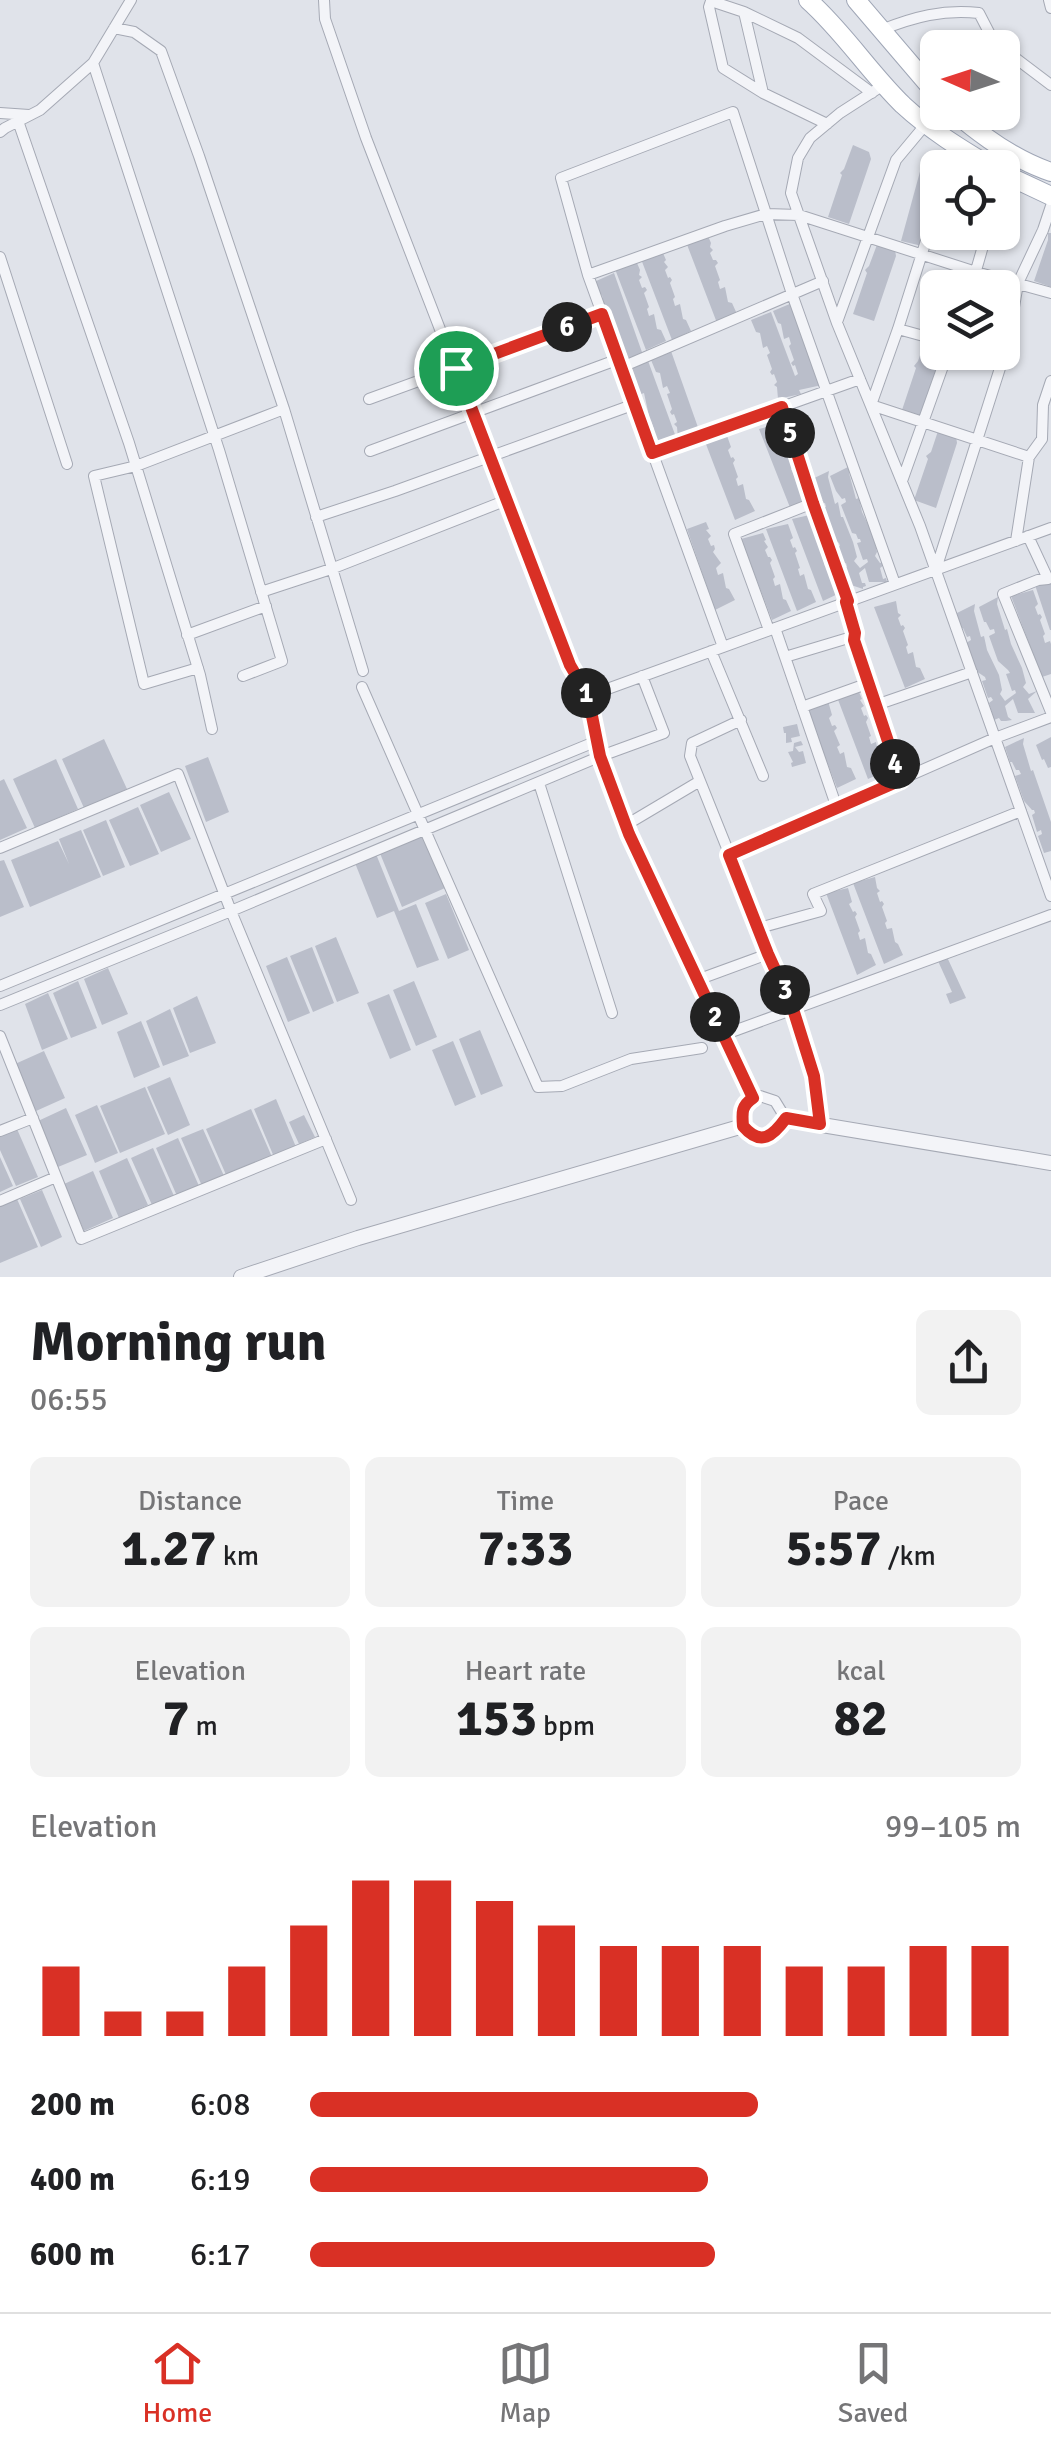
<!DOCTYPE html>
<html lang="en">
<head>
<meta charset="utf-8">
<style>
  :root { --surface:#fff; --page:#f2f2f2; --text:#202124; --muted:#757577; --line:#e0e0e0; --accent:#d93025 }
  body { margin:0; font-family:Signika,sans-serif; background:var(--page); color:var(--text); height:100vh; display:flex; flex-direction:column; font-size:38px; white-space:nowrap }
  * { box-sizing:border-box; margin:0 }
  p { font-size:32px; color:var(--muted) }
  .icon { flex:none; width:55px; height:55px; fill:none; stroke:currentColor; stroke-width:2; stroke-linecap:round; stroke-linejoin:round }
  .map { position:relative; height:1277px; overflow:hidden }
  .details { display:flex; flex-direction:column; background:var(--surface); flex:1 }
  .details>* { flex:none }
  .needle { width:65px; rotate:273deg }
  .fabs { position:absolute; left:920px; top:30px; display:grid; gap:20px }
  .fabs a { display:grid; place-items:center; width:100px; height:100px; border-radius:15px; background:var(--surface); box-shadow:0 2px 8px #0004; font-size:50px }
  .pin { position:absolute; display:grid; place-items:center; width:85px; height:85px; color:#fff; margin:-42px; border:5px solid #fff; border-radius:50%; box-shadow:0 2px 10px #0007 }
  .km { position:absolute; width:50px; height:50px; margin:-25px; border-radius:50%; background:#222; color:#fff; font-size:28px; line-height:50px; text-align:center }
  .round { display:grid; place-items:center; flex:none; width:105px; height:105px; border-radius:15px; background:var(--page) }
  .headline { display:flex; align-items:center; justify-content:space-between; height:170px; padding:0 30px }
  h1 { font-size:55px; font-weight:700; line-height:75px }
  .stats { display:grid; grid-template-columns:repeat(3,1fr); gap:15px; height:170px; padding:10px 30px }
  .stats div { display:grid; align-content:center; border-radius:15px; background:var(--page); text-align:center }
  .stats b { font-size:50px; font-weight:700 }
  .stats small { font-size:28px; font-weight:400 }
  .stats p { font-size:28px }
  .chart { height:280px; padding:20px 30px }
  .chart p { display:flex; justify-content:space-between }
  .chart svg { width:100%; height:180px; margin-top:10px; stroke:var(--accent); stroke-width:6 }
  ul { padding:0 30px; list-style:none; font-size:32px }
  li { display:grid; grid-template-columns:160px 120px 1fr; align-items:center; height:75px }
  li i { height:25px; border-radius:12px; background:var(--accent) }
  .menu { display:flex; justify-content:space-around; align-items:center; height:140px; border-top:2px solid var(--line); background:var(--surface); font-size:28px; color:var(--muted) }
  .menu a { display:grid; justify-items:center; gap:5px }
  .menu .selected { color:var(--accent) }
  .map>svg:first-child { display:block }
</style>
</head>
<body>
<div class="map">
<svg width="1051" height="1277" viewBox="0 0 1051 1277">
  <rect width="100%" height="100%" fill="#e0e3ea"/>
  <path fill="#babeca" d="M853 145 869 152 871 159 849 224 828 217 842 175 840 173 844 169Z
    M924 157 949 167 938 168V180L935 188 937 189V193L933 194 929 208H926L924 215 929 217 922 230 925 233 922 246 901 241Z
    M1048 233H1051V287L1034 281 1048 240Z
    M708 236 711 243 710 247 713 250 710 253 713 260H716L718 263 715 266 720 280 718 282 720 289 725 287 728 302 732 303 737 314 717 323 686 242Z
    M878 242 895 250 896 256 874 321 853 314 867 273 865 270 869 266Z
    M663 253 666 260 664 262 668 267 665 270 668 278 670 277 672 280 670 283 675 297 673 299 675 306 680 304 683 319 686 320 691 331 672 340 641 259Z
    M637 263 640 270 639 275 642 277 639 280 642 288 645 287 647 290 644 293 649 307 647 309 649 316 654 314 657 329 661 330 666 341 646 350 615 269Z
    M614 273 643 355 621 360 617 346 620 344 617 336 614 337 612 334 615 331 610 316 612 315 610 308 605 310 602 295 599 294 594 282Z
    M792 303 822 385 799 390 801 394 778 399 777 387 774 385 777 382 774 374 772 375 770 372 772 369 767 355 770 353 767 346 763 348 760 333 756 332 751 320 771 312 795 376 798 374 795 365 793 366 791 363 794 360 789 346 791 344 789 337 784 339 781 324 778 323 773 311Z
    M926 338 938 342V352H945L923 417 902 410 916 368 914 366 918 361Z
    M671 351 700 433 678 439 677 427 674 424 677 422 674 414 672 415 670 412 672 409 667 394 670 393 667 386 663 388 660 373 656 372 651 360Z
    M647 358 677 440 655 445 650 431 654 429 651 421 648 422 646 419 649 416 644 393 639 395 636 380 633 379 628 367Z
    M782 423 783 434 786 437 783 439 786 447 789 446 791 450 788 453 793 467 791 469 794 475 798 473 801 488 805 490 810 501 791 510 759 429Z
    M939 428 956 436 957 443 936 508 914 500 928 459 926 456 931 452Z
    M726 433 731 447 728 450 731 458 733 457 735 460 733 463 738 477 736 479 738 486 743 484 746 499 749 500 755 511 735 520 704 439Z
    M850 466 849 473 856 499 859 498 862 512 874 537 877 552 875 556 880 563 889 561 880 568 883 579 886 578 887 582H869L865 568 859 573 862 583H865L866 586 863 587V589L848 584 843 569 847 567 846 563 842 565 836 548 840 546 839 543 831 537 820 509 826 507 825 503 821 504 817 495H815L810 480 829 471 828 477 835 504 838 502 841 517H843L853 542 857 557 854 561 860 568 868 562 867 559 863 560 857 543 861 542 860 539H858L856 534 852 533 841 505 846 502 845 498 842 499 836 491 830 476Z
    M814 514 817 521 815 525 818 528 815 530 818 538 821 537 823 541 820 544 825 558 823 559 825 566 830 564 833 579 837 580 842 592 823 601 792 519Z
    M706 522 709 529 706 530 711 536 708 539 711 546 714 545 715 549 713 552 721 563 716 568 718 575 723 573 726 588 729 589 735 600 715 610 687 529Z
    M788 524 793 538 790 540 793 548 795 547 797 551 795 553 800 568 798 569 800 576 804 574 808 589 811 590 816 602 797 611 766 529Z
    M763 533 766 540 764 541 768 547 765 550 768 557H770L772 560 770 563 775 577 773 579 775 586 780 584 783 599 786 600 791 611 772 620 741 539Z
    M1051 581V630H1050L1035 585Z
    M1033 590 1038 604 1035 607 1038 615 1040 614 1042 617 1040 620 1045 634 1043 636 1045 643 1050 641 1051 644V674L1042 677 1011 596Z
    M998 597 997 604 1005 630 1007 629 1011 644 1022 668 1026 683 1023 687 1029 694 1037 691 1028 699 1035 713H1018L1013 699 1005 706 1008 717 1012 720 1006 721H1001L999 718 994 720 989 703 993 700 991 697 988 698 982 681 986 680 985 677 976 671 966 643 971 640 970 636 967 637 963 628 961 629 955 614 975 604 974 611 981 637 984 636 987 650 999 675 1002 690 1000 694 1005 701 1016 693 1015 690 1012 691 1006 674 1010 673 1008 670 998 661 989 636 995 633 994 629 990 630 986 622H984L979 607Z
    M896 601 898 613 901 615 898 618 901 626 903 625 905 628 903 631 908 645 906 647 908 654 913 652 916 667 920 668 925 679 905 688 874 607Z
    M859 692 862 699 860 700 864 706 861 708 864 716 866 715 868 718 866 722 871 736 869 737 871 744 876 742 879 757 882 758 888 770 868 779 837 697Z
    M828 701 832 715 829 718 832 726 835 725 837 728 834 731 840 745 837 747 840 754 844 752 847 767 851 768 856 779 837 788 806 707Z
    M797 724 800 736 791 738 792 742 786 743V733H784L783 727Z
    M1051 737V767L1048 768 1044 759 1042 760 1036 745Z
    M1024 738 1023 744 1031 771 1033 770 1051 822V851L1044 853 1038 836 1042 834 1041 830 1037 832 1032 815 1035 813 1034 810H1032L1024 801 1015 776 1021 774 1019 770H1016L1012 762H1010L1005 747Z
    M104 739 127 789 84 808 62 759Z
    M801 741 803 745 795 747 799 752 803 751 806 763 792 767 791 763 793 762 788 752 793 751 794 743Z
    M208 757 229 812 206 822 185 766Z
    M56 759 78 809 35 828 13 779Z
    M4 779 27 828 0 840V781Z
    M169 792 191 839 161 852 140 805Z
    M138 807 159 854 130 866 109 820Z
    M106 820 125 867 103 876 83 830Z
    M81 830 101 877 30 907 11 860 58 841 69 864 59 839Z
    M423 833 445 888 402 907 379 851Z
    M376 854 399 911 416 904 439 960 417 968 394 911 377 918 355 863Z
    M4 860 24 907 0 917V861Z
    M875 877 877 888 880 891 877 893 880 902 882 901 884 904 882 907 887 921 885 923 887 929 892 928 895 942 898 944 903 955 884 964 853 883Z
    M848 888 852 902 849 904 853 912 855 911 857 914 855 917 860 931 858 933 860 940 865 938 868 953 871 954 876 965 857 975 826 893Z
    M446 894 469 950 448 959 425 903Z
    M336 937 359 993 337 1002 315 946Z
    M312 947 334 1003 313 1012 290 956Z
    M287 957 310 1013 288 1022 266 966Z
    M947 957 966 998 950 1004 946 994 952 992 938 961Z
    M108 968 128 1014 102 1025 84 979Z
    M78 981 97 1028 71 1038 53 993Z
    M414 981 437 1037 416 1046 393 990Z
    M48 993 68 1039 42 1050 25 1004Z
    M389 994 411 1050 390 1059 367 1003Z
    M197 996 216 1043 190 1053 173 1008Z
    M170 1009 189 1056 163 1066 146 1021Z
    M141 1021 160 1067 134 1078 117 1032Z
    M480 1030 503 1086 481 1095 459 1039Z
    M453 1041 476 1097 455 1106 432 1050Z
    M44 1051 65 1098 36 1111 15 1064Z
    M170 1077 190 1125 168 1135 147 1087Z
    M145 1087 165 1134 120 1153 100 1106Z
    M276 1099 296 1147 274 1157 254 1109Z
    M97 1105 118 1153 95 1163 75 1115Z
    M66 1108 87 1155 58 1167 38 1121Z
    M251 1109 272 1157 227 1177 206 1129Z
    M304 1115 315 1137 299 1144 289 1122Z
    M17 1129 38 1177 16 1186 0 1150V1136Z
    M203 1129 224 1176 202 1186 181 1138Z
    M178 1138 199 1186 177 1196 156 1148Z
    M153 1148 174 1196 152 1205 131 1158Z
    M0 1157 13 1186 0 1192Z
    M127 1158 148 1205 119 1218 99 1171Z
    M93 1171 113 1218 84 1231 64 1184Z
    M42 1190 62 1237 41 1247 20 1199Z
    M17 1199 38 1247 0 1263V1206Z"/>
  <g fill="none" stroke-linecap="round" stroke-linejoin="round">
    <defs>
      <path id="minor" d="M324 0 325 19 366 138 570 665 588 696 601 756 629 834 753 1098
        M1049 0 1051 8
        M744 12 711 1 709 7 723 68 763 93
        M114 28 134 32 161 51 199 156 284 409
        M881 30C914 17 943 9 979 13L994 42 1002 48
        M1002 48 1051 85
        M93 63 219 450 282 661 243 676
        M885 84 840 113 810 138 798 158 791 193 837 323 920 526 1051 896
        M0 113 29 115
        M18 121 129 443 200 675 212 729
        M827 124 763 93 744 12 798 38 872 93
        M0 132 5 128 40 110 93 63 131 0
        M938 203 898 329 871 405 1029 457
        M0 257 67 464
        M588 275 561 178 733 112 792 294 895 584
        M971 288 987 232
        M837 322 896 160 926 124
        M898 329 938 340
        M622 367 823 281
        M369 399 602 314
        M782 407 813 503 849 601
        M370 451 619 359
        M653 453 860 379
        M902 481 948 352
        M316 517 395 491 635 404
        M1028 536 1048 579 1038 580 1003 594 1051 712
        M1016 541 1029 457 1042 439 1043 405 1051 381
        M936 569 1008 343 1018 283 1043 230 1051 206
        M261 592 331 569 507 500
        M847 602 855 633 854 640 901 780
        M775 628 837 808
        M769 630 734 534 813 503
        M187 635 266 606
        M723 647 588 275 725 226 766 214 799 215 976 272 1051 293
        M711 651 763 776
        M785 657 855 636
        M198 668 144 684 94 476 136 466 284 409 363 671
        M362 687 538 1087 562 1086 631 1059 702 1048
        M588 696 1051 528
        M876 705 972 672
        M802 707 869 683
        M741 720 692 743 690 756 759 928
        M539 783 612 1013
        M626 825 700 781
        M0 848 178 774 231 911 351 1200
        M729 855 995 738 1051 717
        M768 954 793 1009 814 1076 820 1124
        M697 980 768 954 759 928 821 911 813 894 1021 811
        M0 986 597 741
        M0 1005 231 911 601 756 664 733 642 676
        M723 1035 1051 915
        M0 1036 81 1239 326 1139
        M760 1096 775 1101 786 1119 777 1130 763 1138C736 1133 734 1105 760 1096Z
        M0 1131 33 1118
        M0 1201 56 1177"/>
      <path id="tertiary" d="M786 1119 1051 1163
        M241 1277 358 1238 743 1126"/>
      <path id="primary" d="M808 0C844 32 869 72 903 105 930 130 961 149 993 168
        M856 0 938 96
        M954 112C983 137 1015 160 1051 172
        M1002 173 1051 196"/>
    </defs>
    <use href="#minor" stroke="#a5a9b4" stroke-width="12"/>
    <use href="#tertiary" stroke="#a5a9b4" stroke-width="16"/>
    <use href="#primary" stroke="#9fa6b6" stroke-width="20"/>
    <use href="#minor" stroke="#f3f4f8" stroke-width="10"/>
    <use href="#tertiary" stroke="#f3f4f8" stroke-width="14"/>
    <use href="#primary" stroke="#fff" stroke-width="18"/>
  </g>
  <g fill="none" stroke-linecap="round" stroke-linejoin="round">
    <defs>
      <path id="route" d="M602 314 652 453 782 407 813 503 848 601 846 602 855 633 854 640 901 780 729 855 768 954 793 1009 814 1076 820 1124 786 1118C773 1136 761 1147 743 1126 742 1113 741 1106 753 1098L629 834 600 756 588 696 570 665 456 368Z"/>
    </defs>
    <use href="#route" stroke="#fff" stroke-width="20"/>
    <use href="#route" stroke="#d93025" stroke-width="12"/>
  </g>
</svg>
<div class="fabs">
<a><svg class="needle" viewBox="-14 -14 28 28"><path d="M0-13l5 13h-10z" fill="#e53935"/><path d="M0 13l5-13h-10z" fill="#757577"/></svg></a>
<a><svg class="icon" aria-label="locate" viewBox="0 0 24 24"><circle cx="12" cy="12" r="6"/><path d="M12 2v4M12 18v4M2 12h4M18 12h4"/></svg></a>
<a><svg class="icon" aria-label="layers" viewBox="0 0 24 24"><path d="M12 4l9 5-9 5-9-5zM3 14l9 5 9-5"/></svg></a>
</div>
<div class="pin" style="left:456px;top:368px;background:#1e9e55"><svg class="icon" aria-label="arrive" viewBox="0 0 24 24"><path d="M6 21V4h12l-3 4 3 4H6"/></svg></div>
<b class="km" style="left:586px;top:693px">1</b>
<b class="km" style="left:715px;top:1017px">2</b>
<b class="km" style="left:785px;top:990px">3</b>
<b class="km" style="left:895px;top:764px">4</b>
<b class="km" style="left:790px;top:433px">5</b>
<b class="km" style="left:567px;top:327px">6</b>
</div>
<section class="details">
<div class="headline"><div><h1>Morning run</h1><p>06:55</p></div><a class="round"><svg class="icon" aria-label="share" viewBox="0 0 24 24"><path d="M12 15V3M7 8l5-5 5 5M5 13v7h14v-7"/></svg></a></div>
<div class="stats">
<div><p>Distance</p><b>1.27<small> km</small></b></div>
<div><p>Time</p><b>7:33</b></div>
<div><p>Pace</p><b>5:57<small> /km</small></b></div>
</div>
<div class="stats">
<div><p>Elevation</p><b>7<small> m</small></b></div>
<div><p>Heart rate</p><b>153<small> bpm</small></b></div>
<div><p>kcal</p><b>82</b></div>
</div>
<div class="chart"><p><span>Elevation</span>99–105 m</p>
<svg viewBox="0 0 160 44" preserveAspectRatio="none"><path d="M5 44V27M15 44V38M25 44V38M35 44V27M45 44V17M55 44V6M65 44V6M75 44V11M85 44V17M95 44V22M105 44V22M115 44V22M125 44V27M135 44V27M145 44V22M155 44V22"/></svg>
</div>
<ul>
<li><b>200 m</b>6:08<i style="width:63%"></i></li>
<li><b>400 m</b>6:19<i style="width:56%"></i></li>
<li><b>600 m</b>6:17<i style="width:57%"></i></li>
</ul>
</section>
<nav class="menu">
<a class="selected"><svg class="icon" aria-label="home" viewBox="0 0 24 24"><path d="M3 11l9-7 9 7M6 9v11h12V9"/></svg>Home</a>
<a><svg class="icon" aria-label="map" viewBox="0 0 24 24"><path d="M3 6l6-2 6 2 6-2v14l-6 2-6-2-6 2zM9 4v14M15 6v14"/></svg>Map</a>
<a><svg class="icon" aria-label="saved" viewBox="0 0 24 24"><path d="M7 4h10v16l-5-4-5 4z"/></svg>Saved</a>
</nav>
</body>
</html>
